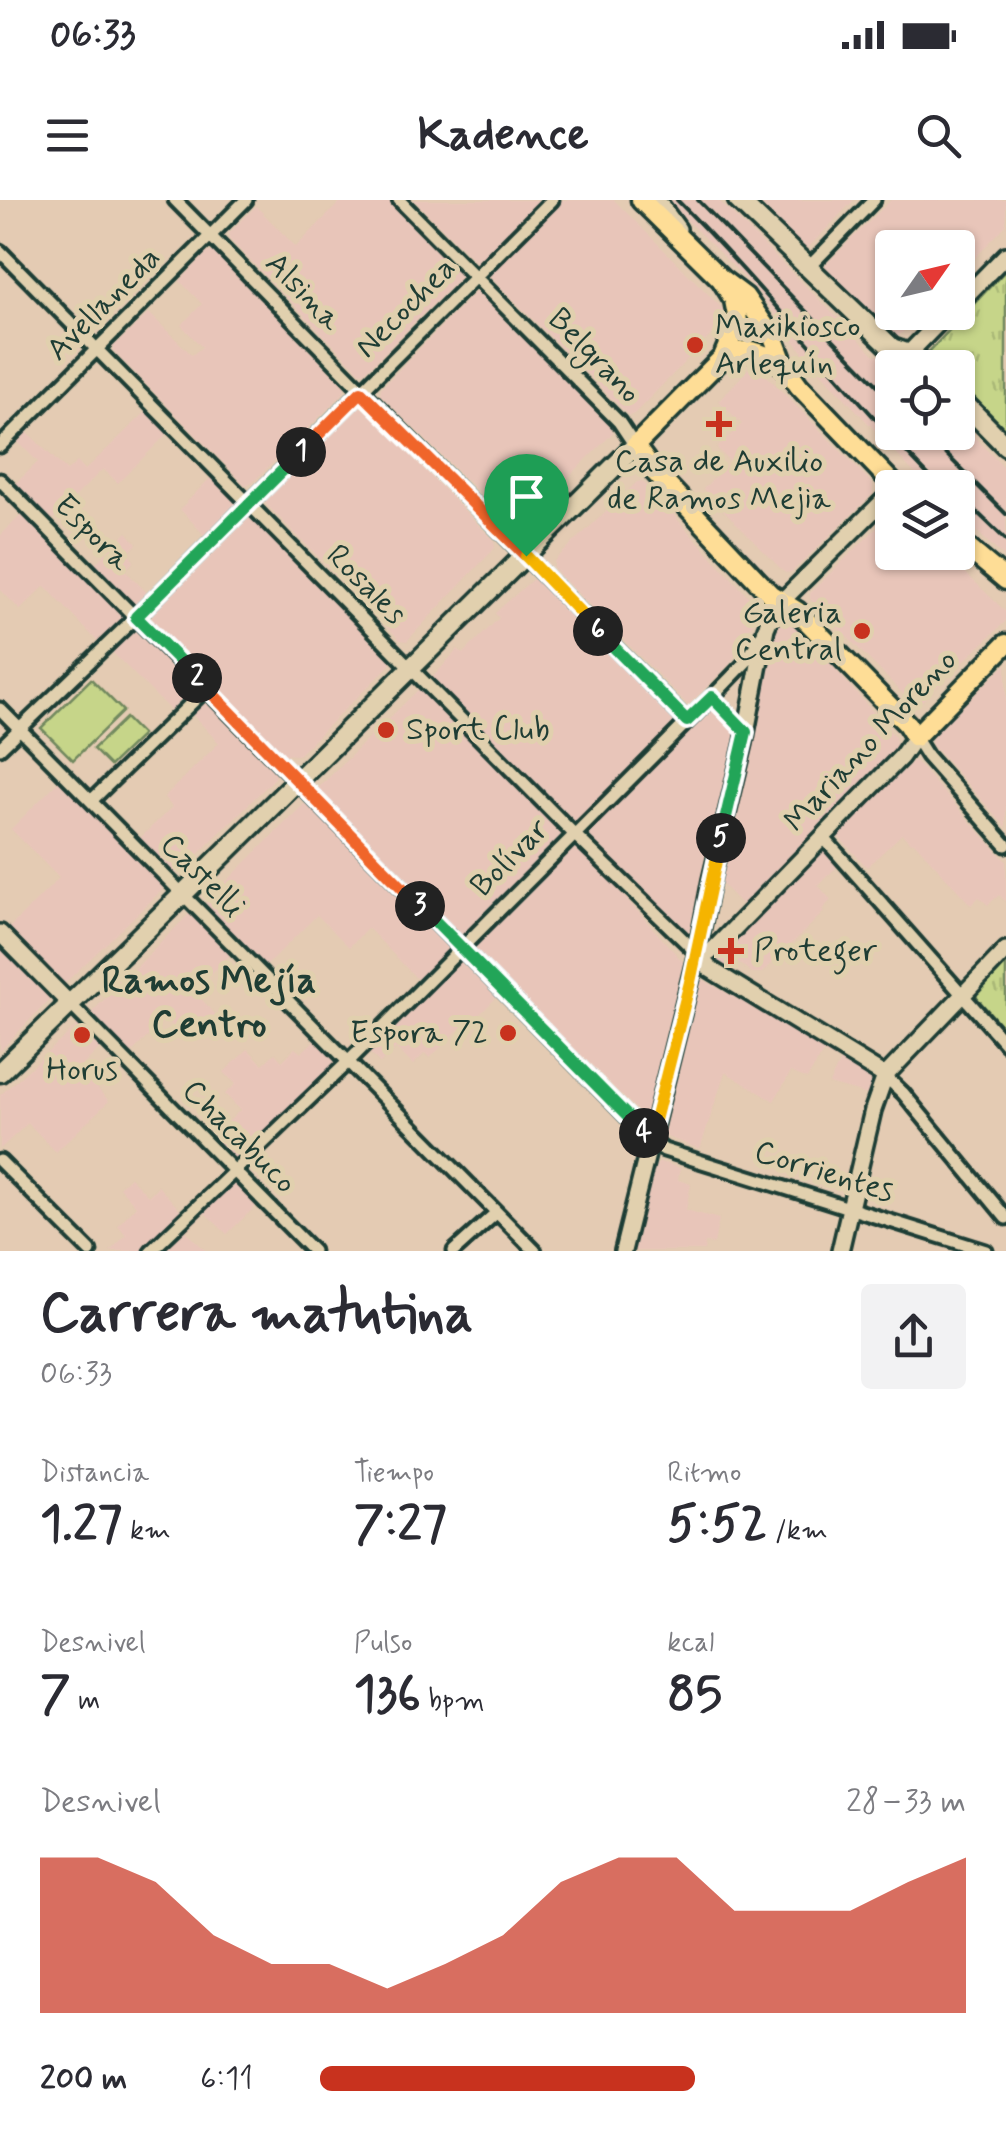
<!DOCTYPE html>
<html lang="es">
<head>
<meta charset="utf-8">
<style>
  :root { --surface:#fff; --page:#f2f2f3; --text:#2b2b33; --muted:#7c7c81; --accent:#c8321e }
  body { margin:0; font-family:Mynerve,sans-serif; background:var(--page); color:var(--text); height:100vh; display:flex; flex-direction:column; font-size:38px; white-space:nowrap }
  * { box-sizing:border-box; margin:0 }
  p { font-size:32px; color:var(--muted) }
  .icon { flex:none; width:55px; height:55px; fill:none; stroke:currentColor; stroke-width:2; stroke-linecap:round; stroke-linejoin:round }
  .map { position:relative; height:1051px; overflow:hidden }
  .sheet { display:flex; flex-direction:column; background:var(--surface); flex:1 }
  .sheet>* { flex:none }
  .needle { width:65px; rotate:56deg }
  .fabs { position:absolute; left:875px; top:30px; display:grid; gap:20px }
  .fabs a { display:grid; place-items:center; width:100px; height:100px; border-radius:10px; background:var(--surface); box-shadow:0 2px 8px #0004; font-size:50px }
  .pin { position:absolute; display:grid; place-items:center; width:85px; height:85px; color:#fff; margin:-102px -42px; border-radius:50% 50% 50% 0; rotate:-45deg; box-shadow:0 0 10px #0007 }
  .pin .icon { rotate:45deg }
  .km { position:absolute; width:50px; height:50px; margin:-25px; border-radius:50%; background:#222; color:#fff; font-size:28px; line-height:50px; text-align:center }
  .round { display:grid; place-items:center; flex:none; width:105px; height:105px; border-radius:10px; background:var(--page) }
  .overview { display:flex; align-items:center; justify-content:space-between; height:170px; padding:0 40px }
  h1 { font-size:55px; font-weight:800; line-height:75px }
  .figures { display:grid; grid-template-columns:repeat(3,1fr); gap:15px; height:170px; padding:10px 40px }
  .figures div { display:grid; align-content:center }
  .figures b { font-size:50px; font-weight:800 }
  .figures small { font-size:28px; font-weight:400 }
  .figures p { font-size:28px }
  .chart { height:280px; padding:20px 40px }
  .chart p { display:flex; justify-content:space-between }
  .chart svg { width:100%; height:180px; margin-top:10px; fill:var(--accent); opacity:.7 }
  ul { padding:0 40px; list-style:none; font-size:32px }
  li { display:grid; grid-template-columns:160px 120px 1fr; align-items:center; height:75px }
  li i { height:25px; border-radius:12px; background:var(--accent) }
  .status { display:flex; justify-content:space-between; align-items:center; height:70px; padding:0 50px; background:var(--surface); direction:ltr }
  .status svg { height:28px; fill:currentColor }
  header { display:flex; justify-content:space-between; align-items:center; height:130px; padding:0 40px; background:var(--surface); font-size:45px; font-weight:800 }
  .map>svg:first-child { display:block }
</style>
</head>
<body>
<div class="status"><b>06:33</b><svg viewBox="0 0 49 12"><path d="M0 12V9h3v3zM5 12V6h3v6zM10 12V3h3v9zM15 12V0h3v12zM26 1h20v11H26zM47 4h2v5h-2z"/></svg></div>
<header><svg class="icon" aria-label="menu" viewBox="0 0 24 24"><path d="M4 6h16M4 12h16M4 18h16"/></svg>Kadence<svg class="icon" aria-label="search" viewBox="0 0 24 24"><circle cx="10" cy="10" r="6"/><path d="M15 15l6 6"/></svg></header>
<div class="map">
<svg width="1006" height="1051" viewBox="0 0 1006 1051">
  <defs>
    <pattern id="park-tufts" width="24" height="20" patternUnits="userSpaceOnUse" patternTransform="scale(2.5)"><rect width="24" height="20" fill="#c6d589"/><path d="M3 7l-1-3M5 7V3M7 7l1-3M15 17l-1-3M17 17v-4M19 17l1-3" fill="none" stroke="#aab877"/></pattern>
  </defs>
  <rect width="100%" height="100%" fill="#e4cbb3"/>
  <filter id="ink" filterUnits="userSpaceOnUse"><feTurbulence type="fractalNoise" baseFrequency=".01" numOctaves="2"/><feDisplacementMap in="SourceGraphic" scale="20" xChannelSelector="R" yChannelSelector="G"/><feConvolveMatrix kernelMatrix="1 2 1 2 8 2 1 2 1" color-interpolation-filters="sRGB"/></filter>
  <g filter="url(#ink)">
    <path fill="#e8c5b9" d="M342 0H392L462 71 461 77 364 173H361L229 39V33L256 6 296 47Z
      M414 0H614L727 113 724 122 634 214 629 216Z
      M666 0H718L875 155 886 156 905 167 892 168V232H958V220L1006 270V359L958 314V288L930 287 917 276 805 155 754 87Z
      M757 0H854L809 47 805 48Z
      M891 0H1006V25L958 76V48H892V112L922 113 898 137 826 70 825 65Z
      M213 51 345 187 343 194 251 284 245 285 113 151V147L149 113 192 155 202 147 181 125 202 104 180 81 206 53Z
      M475 92 481 93 612 227 613 233 522 324H511L380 195 381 188Z
      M753 166 758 167 873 284V294L792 372 785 373 703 289 730 262 717 248 742 224 719 201 750 167Z
      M359 207 365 208 494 341 495 348 407 441 400 440 266 304 265 300Z
      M149 209 170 231 118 283 103 269 52 320 15 284 38 262 14 238 24 229 67 271 77 262 85 270Z
      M213 275 235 298 237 307 236 311 208 339 180 309Z
      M642 281 760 409 730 464 688 505 554 369V361L637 282Z
      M24 312 120 409 123 419 121 423 100 444 45 386 20 410 0 389V336Z
      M892 313V352L945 353 1006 412V421L921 502H911L810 399V393Z
      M248 318H256L388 451 392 460 390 465 298 555 281 554 155 427 152 420V412Z
      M127 332 137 344 128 353 134 361 125 370 151 397 141 406 132 403 95 364Z
      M535 377 543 380 677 519 675 527 579 623 570 620 436 484 433 477 458 449 463 454 499 418 495 413Z
      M784 418 792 420 895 537 897 549 743 706 720 682 778 424Z
      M136 429 142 430 197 488V491L174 514 111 451Z
      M1006 464V627L932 545 931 537Z
      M421 487H424L563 629 564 634 563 639 468 734 462 736 455 731 319 593 318 588Z
      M205 497H208L277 571 275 578 180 672 175 673 139 639 172 607 164 597 219 543 189 511Z
      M713 503 744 534 693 738 690 739 686 738 591 640 587 634V629Z
      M914 560 1006 661V702L999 695 988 705 979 697 971 705 914 642 911 643 902 634 867 667 838 636 839 632Z
      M62 578 161 678 163 687 161 691 64 784H60L6 731 59 678 11 629Z
      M304 604 312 606 447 740 451 747 449 754 420 782 368 728 349 747 317 715 265 767 209 709 206 704 209 699Z
      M574 645 579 646 684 763 648 915H642L474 750 472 745 570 647Z
      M823 650 827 651 839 665 818 685 831 700 822 710 824 712 762 773H752L738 762 729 774 719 766 716 759 718 753 818 651Z
      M195 713 234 751 194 791 215 814 188 841 166 819 130 854 95 819 93 811 189 714Z
      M0 740 51 791 52 797 0 851Z
      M461 758 466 760 499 795 481 813 470 818 430 858 425 853 413 865 396 848 380 863 366 849 456 760Z
      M699 780H704L871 874 874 884 872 896 829 884 840 861 823 853 807 879 791 872 774 901 725 872 700 949 667 937 663 931Z
      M79 824 84 826 102 846 79 869 109 901 56 952 28 923 0 949V895Z
      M317 838 335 859 333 867 241 956 232 959 227 957 212 939 240 910 225 894 236 884 224 872 248 849 263 864 275 853 282 861 295 848 301 853Z
      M660 962 680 968 678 980 691 984 686 1010 719 1019 714 1044 705 1043 704 1051H634L655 966Z
      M130 977 148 996 158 986 183 1013 143 1051H110L126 1035 118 1025 136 1006 119 987Z
      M231 981 241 985 258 1004 227 1034 205 1013 186 1031 206 1051H158Z"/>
    <path fill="url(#park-tufts)" stroke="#72895e" stroke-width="2.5" d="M1006 70V230L958 184V168L940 167 926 155Z
      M1006 759V831L977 798 976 790Z"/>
    <path fill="#c6d589" stroke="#72895e" stroke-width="2.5" d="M91 479 123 511 73 560 41 528Z
      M125 518 142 535 110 566 93 549Z"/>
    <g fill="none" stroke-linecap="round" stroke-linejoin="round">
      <defs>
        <path id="pedestrian" d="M712 497 745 530"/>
        <path id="minor" d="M175 0 687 521
          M399 0 619 222 635 246
          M0 51 574 634 697 753
          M807 69 874 0
          M0 246 246 0
          M0 280 650 940 664 950 986 1051
          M0 509 535 1051
          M915 537 927 556 1006 645
          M0 548 136 417 552 0
          M91 601 207 488
          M823 637 1006 844
          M70 804 313 1051
          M885 876 903 893 1006 1018
          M0 961 90 1051
          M151 1051 349 861 712 497 746 462 760 437
          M454 1051 496 1013"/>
        <path id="tertiary" d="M657 0 678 29
          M958 104 1006 55
          M909 153 949 112
          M0 733 70 804
          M697 753H709L715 748 901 557 915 537
          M697 753 710 769 885 876
          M623 1051 697 753 711 680 744 543 766 428 772 414 783 400 892 292
          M840 1051 873 910 885 876 1006 750"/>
        <path id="secondary" d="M738 0 892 148 915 156 928 168
          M958 197 1006 246
          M0 872 182 695 635 246"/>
        <path id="primary" d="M641 0 721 79 745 97 774 139 784 165 799 186 897 288
          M721 79 734 100 738 121 723 157 635 246 651 268 770 394 797 411 907 524 915 537 1006 444
          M723 157C751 145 759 152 784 165
          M958 340 1006 380"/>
      </defs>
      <use href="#pedestrian" stroke="#1f3d34" stroke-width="16"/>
      <use href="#minor" stroke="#1f3d34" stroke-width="19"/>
      <use href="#tertiary" stroke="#1f3d34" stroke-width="22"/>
      <use href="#secondary" stroke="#1f3d34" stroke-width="25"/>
      <use href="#primary" stroke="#1f3d34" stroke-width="25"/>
      <use href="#pedestrian" stroke="#e1d0ae" stroke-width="9"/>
      <use href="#minor" stroke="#e1d0ae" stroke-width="11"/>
      <use href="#tertiary" stroke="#e1d0ae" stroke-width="15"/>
      <use href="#secondary" stroke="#e1d0ae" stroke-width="18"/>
      <use href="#primary" stroke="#fedd96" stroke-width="18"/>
      <path stroke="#1f3d34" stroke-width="4" d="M677 0C769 92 849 196 941 288
        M698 0 892 200
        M924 232 1006 314
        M958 294 1006 340"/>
    </g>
  </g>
  <g fill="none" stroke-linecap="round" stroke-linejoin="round" filter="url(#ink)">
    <defs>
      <path id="split-1" d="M301 252 361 192 526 356"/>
      <path id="split-2" d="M197 478 136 417 301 252"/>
      <path id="split-3" d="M197 478 420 706"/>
      <path id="split-4" d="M420 706 644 933"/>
      <path id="split-5" d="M644 933 650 940 690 782 721 638"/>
      <path id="split-6" d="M598 431 687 521 712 497 746 532 721 638"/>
      <path id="split-7" d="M526 356 598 431"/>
    </defs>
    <use href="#split-1" stroke="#fff" stroke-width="20"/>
    <use href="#split-2" stroke="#fff" stroke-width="20"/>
    <use href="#split-3" stroke="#fff" stroke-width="20"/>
    <use href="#split-4" stroke="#fff" stroke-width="20"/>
    <use href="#split-5" stroke="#fff" stroke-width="20"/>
    <use href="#split-6" stroke="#fff" stroke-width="20"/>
    <use href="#split-7" stroke="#fff" stroke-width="20"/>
    <use href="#split-1" stroke="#f0652b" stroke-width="12"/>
    <use href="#split-2" stroke="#22a559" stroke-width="12"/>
    <use href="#split-3" stroke="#f0652b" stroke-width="12"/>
    <use href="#split-4" stroke="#22a559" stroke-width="12"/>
    <use href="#split-5" stroke="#f5b400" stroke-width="12"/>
    <use href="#split-6" stroke="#22a559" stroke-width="12"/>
    <use href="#split-7" stroke="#f5b400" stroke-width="12"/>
  </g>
  <g fill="#c8321e" stroke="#e1d0ae" stroke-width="4">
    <circle cx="695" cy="145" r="10"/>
    <path d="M714 209h10v10h10v10h-10v10h-10v-10h-10v-10h10z"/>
    <circle cx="862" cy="431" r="10"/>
    <circle cx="386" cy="530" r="10"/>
    <path d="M726 736h10v10h10v10h-10v10h-10v-10h-10v-10h10z"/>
    <circle cx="508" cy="833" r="10"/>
    <circle cx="82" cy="835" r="10"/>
  </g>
  <g text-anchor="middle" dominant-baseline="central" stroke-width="10" stroke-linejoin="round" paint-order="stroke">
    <g font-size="32" fill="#1f3d34" stroke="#e1d0ae">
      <text transform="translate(303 92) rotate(46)">Alsina</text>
      <text transform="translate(104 104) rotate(-45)">Avellaneda</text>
      <text transform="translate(406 108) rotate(-45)">Necochea</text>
      <text transform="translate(594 156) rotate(46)">Belgrano</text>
      <text transform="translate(92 333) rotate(45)">Espora</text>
      <text transform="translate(366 385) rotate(45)">Rosales</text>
      <text transform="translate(871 541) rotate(-47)">Mariano Moreno</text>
      <text transform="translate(510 658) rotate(-45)">Bolívar</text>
      <text transform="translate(202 676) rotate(45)">Castelli</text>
      <text transform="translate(239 937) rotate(45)">Chacabuco</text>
      <text transform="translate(824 972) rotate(17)">Corrientes</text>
    </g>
    <g font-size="32" fill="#1f3d34" stroke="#e1d0ae" text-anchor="start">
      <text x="715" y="127">Maxikiosco<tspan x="715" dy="37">Arlequín</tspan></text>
      <text x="719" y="262" text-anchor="middle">Casa de Auxilio<tspan x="719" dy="37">de Ramos Mejia</tspan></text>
      <text x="842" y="413" text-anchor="end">Galeria<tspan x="842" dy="37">Central</tspan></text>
      <text x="406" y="530">Sport Club</text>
      <text x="754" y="751">Proteger</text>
      <text x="488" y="833" text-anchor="end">Espora 72</text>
      <text x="82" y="870" text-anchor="middle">Horus</text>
    </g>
    <g font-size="38" font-weight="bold" fill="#1f3d34" stroke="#e1d0ae">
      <text x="209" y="781">Ramos Mejía<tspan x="209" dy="44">Centro</tspan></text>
    </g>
  </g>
</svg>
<div class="fabs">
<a><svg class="needle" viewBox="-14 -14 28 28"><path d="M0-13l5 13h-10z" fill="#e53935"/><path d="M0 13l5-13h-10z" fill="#7c7c81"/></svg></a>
<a><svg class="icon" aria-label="locate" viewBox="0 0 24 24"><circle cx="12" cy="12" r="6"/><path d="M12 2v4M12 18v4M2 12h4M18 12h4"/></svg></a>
<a><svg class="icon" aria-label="layers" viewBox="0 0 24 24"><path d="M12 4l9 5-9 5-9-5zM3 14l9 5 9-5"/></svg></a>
</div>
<div class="pin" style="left:526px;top:356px;background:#1e9e55"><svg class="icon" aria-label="arrive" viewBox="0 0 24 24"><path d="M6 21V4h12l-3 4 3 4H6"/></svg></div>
<b class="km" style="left:301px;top:252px">1</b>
<b class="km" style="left:197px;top:478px">2</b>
<b class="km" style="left:420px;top:706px">3</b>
<b class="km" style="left:644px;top:933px">4</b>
<b class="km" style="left:721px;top:638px">5</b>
<b class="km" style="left:598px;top:431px">6</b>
</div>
<section class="sheet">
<div class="overview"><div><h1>Carrera matutina</h1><p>06:33</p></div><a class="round"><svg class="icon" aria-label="share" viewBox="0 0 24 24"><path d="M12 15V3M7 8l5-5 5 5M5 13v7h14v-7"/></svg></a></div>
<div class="figures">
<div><p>Distancia</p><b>1.27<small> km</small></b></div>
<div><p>Tiempo</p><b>7:27</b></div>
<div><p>Ritmo</p><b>5:52<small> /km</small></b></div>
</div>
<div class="figures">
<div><p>Desnivel</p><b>7<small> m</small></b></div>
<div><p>Pulso</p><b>136<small> bpm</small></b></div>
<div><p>kcal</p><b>85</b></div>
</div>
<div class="chart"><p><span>Desnivel</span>28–33 m</p>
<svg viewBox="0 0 160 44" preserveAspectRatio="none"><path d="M0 44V6L10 6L20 12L30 25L40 32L50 32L60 38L70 32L80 25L90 12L100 6L110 6L120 19L130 19L140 19L150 12L160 6V44z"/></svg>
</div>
<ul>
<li><b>200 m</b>6:11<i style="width:58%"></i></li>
</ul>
</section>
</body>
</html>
